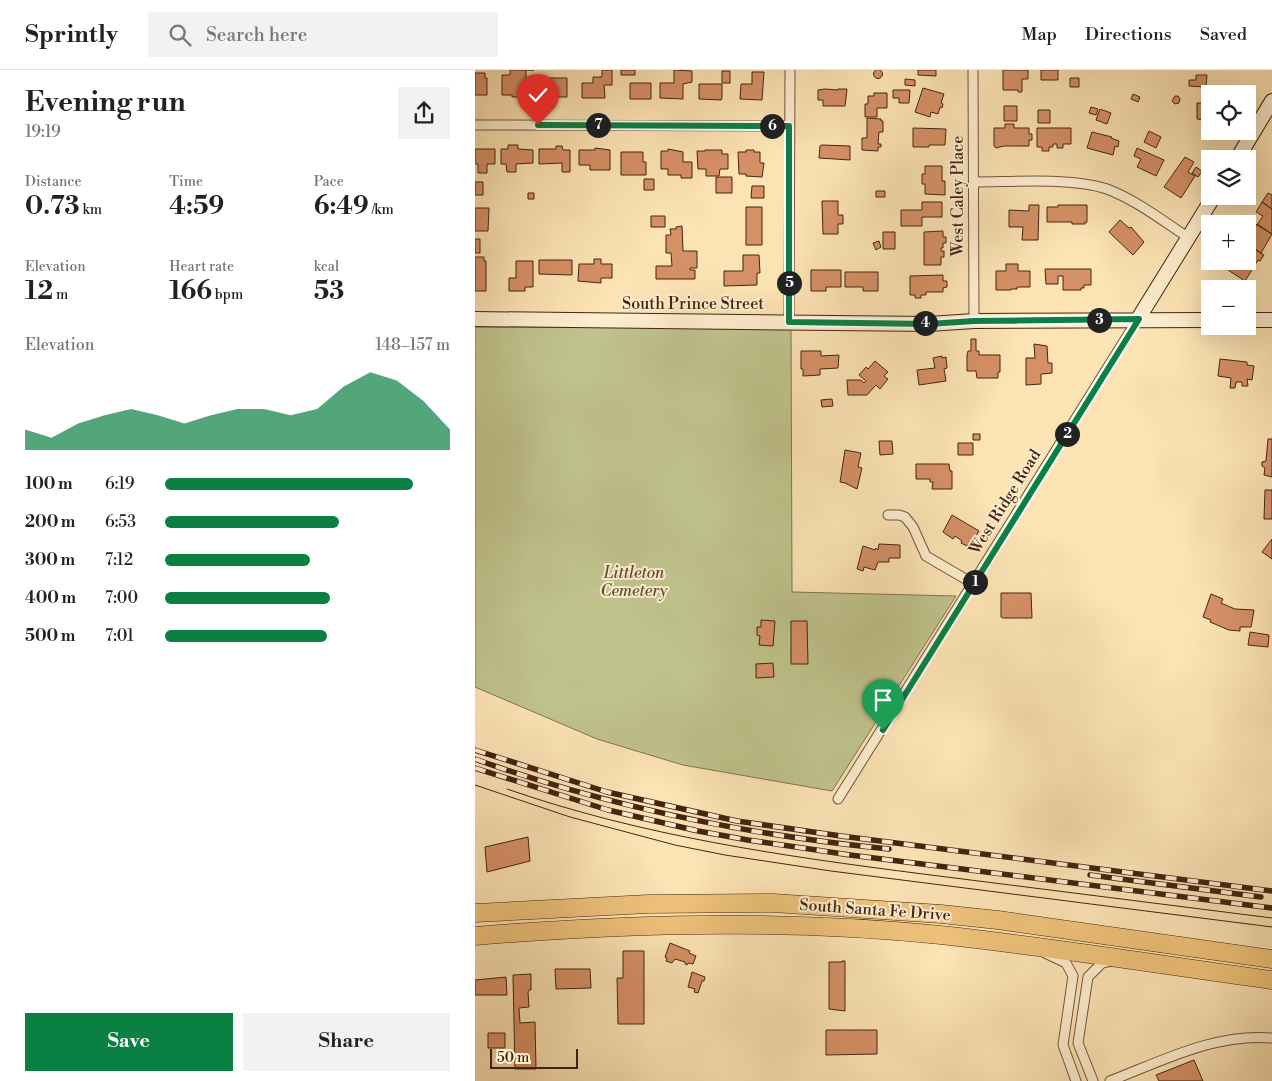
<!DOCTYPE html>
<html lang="en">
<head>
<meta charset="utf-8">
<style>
  :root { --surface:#fff; --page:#f2f2f2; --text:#222; --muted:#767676; --line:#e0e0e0; --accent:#0b8043 }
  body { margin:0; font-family:"Libre Bodoni",serif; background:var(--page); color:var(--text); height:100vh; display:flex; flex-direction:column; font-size:19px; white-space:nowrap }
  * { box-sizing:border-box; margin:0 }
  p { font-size:16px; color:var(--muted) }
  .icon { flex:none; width:28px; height:28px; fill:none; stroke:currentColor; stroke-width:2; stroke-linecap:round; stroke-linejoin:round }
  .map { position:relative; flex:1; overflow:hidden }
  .sheet { display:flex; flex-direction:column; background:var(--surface); width:475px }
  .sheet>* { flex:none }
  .tools { position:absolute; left:726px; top:15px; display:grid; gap:10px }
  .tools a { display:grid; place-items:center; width:55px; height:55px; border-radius:0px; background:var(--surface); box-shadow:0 5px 20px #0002; font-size:25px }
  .scale { position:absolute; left:15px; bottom:12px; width:88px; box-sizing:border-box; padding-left:5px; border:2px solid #442411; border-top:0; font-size:14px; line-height:18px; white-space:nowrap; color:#442411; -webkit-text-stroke:4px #fdedce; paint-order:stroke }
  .pin { position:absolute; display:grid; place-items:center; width:42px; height:42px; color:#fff; margin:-51px -21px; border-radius:50% 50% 50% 0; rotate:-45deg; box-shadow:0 0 5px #0007 }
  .pin .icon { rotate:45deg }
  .km { position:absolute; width:25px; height:25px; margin:-12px; border-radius:50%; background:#222; color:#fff; font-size:14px; line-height:25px; text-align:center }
  .round { display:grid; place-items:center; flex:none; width:52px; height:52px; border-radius:0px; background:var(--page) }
  .headline { display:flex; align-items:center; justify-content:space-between; height:85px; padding:0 25px }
  h1 { font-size:28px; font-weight:700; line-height:38px }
  .stats { display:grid; grid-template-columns:repeat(3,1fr); gap:8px; height:85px; padding:5px 25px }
  .stats div { display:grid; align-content:center }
  .stats b { font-size:25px; font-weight:700 }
  .stats small { font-size:14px; font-weight:400 }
  .stats p { font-size:14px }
  .chart { height:140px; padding:10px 25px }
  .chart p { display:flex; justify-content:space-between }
  .chart svg { width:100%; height:90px; margin-top:5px; fill:var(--accent); opacity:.7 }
  .button { display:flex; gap:10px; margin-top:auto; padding:10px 25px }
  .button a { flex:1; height:58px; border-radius:0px; background:var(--accent); color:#fff; font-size:20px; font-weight:700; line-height:58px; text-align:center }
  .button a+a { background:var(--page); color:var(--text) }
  ul { padding:0 25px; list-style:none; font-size:16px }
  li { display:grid; grid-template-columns:80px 60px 1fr; align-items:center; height:38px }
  li i { height:12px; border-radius:6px; background:var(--accent) }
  header { display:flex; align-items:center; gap:30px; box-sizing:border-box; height:70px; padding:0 25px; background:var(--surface); border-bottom:1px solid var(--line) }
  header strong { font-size:24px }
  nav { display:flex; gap:28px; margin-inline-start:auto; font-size:18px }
  .search { width:350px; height:45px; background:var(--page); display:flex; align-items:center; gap:12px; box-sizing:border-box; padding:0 18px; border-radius:0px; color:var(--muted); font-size:19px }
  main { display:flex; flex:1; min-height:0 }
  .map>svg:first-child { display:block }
</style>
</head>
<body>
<header>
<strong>Sprintly</strong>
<div class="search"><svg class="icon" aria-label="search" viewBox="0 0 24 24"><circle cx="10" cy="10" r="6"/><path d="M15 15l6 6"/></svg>Search here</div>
<nav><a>Map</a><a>Directions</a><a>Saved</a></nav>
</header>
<main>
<section class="sheet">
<div class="headline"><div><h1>Evening run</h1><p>19:19</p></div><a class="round"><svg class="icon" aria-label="share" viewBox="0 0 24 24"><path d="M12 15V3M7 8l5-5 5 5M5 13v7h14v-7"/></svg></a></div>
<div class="stats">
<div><p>Distance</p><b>0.73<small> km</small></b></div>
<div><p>Time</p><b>4:59</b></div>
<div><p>Pace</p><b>6:49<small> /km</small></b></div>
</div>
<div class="stats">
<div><p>Elevation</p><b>12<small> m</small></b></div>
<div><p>Heart rate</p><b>166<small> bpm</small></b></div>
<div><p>kcal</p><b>53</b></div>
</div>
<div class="chart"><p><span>Elevation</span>148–157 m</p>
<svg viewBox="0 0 160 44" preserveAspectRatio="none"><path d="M0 44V34L10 38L20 31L30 27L40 24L50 27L60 31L70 27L80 24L90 24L100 27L110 24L120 13L130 6L140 10L150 20L160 34V44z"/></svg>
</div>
<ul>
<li><b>100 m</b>6:19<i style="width:87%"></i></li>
<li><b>200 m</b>6:53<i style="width:61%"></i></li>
<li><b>300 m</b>7:12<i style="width:51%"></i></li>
<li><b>400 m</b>7:00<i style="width:58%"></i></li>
<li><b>500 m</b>7:01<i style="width:57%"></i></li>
</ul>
<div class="button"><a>Save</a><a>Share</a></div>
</section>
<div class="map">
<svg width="797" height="1011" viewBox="0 0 797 1011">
  <rect width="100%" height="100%" fill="#fce3b4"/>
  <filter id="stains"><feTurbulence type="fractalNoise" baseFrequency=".004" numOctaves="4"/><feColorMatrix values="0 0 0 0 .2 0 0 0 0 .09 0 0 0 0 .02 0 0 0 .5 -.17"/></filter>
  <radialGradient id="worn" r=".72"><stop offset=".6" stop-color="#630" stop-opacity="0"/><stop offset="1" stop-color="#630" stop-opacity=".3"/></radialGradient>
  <path fill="#c0c38c" stroke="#82744e" d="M0 257 316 258 317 522 481 526 357 721 208 695 122 669 0 617Z"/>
  <path fill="#d69066" stroke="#442411" d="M398.5 4a4.5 4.5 0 1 1 9 0a4.5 4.5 0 1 1-9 0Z
    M35 0H59H51V25H43V27H37V25H27V5H35Z
    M127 0H137V15H129L130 28H107V13H118V7H127Z
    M146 0H160V5H146Z
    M199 0 217 1V12L208 14V29L185 28V13H199Z
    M443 0H461V6L443 5Z
    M528 0H553V9H547V22H543V20H528Z
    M566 0H583V10H566Z
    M247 1H255V13H247Z
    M277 2H289L287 30 265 29 266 14H277Z
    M0 3H10V8H12V25H0Z
    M721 5H732L731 17 714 16V10H721Z
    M57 6H61V17H57Z
    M64 8H92V27H79V23H64Z
    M595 8H604V17H595Z
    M430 9 440 10V16L430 15Z
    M155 13H176V29H155Z
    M224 14H247V28L246 30 224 29Z
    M448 18 469 24 466 33 468 34 467 38 465 37 463 44 456 42 455 47 440 42Z
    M350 19 363 20V19H372L370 36H348V30H343V20Z
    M418 20H435L434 33H424V28H418Z
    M399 23H412V38H402V47H390V34H393V26H399Z
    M658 24 665 27 663 32 656 29Z
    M700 26H703L705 29 704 33 700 34 697 31Z
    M722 33H730V39H734L735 36V50H733L734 47H730V50L722 49Z
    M529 36H542V51H529Z
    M616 37 623 39 621 45 614 43Z
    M625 39 636 43 632 54 621 50Z
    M563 40H575V53H563Z
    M392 48 406 49V51H408V62H404L403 74H406V77H403V81L387 80V68H392Z
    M530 54H539V58H554V64H557V70H554V76H529L521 78 519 76V58H530Z
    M438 58 471 59 470 75H454V77H438Z
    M562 58H596V74H588V78H582V74H578V77H574V81H567V77H562Z
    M674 61 686 67 681 78 669 72Z
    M617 62 637 67 636 68 644 71 643 77 640 76 638 85 612 78Z
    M33 75H43V79L58 80V93L41 94V102H32L31 94H26V79H33Z
    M347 75 375 76V90L344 88 345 76Z
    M81 76H87L88 80H95V102H87V93L64 94V79H81Z
    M120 78 135 80V100H115V95H104V80H120Z
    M662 78 689 90 681 106 662 97 666 89 659 86Z
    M0 79H20V94H12V103H3V94H0Z
    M193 79 208 82V92H217V108H206V105H193V99H186V81H193Z
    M230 80H247V84H253V99H245L244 106H231V99H223L222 81H230Z
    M271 80H279V82H285V93H289L287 107 271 106V104H264L263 82H271Z
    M146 82H168V92H171V105H146Z
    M710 87 719 92 713 102 720 106 706 128 689 117Z
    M450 96H467V111H470V125L450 124V114H447V104H450Z
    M721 97 727 101 723 107 717 103Z
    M241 107H257V123H241Z
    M169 109H179V120H169Z
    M0 112H8V125H0Z
    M277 116H289V128H276Z
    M401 121H410V127H401Z
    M53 123H59V129H53Z
    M793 123 797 125V139L787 132Z
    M347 131H363V145H368V154H363V164H348Z
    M447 132H467V147H447V156H426V140H447Z
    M787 132 797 139V164L782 155 788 146 781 142Z
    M554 135H564L563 170H547L548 157H534V140L554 141Z
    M583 135H612V152H610V154H597V152H572V137H583Z
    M271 137H287V175H271Z
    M0 138H14L13 161H0Z
    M176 146H190V157H176Z
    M645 150 654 158 656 157 669 172 658 185 634 162Z
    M782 154 797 164 786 183 772 174V161L776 163Z
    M207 156 208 181H222V198H215V200H220V209H181V196H197L196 183H191V165H196L195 159H201V157Z
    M468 161V167H471V173H468V178H466V181H469V187H466V195H449V162Z
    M408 162H420V179H408Z
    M0 169H5V183H0Z
    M404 171 406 177 401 180 398 173Z
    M772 174 789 185 785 191 783 190 770 211 753 200 759 191H772Z
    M268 185H284L285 203H282V215L249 216V201H268Z
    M0 187H9V191H11V221H0Z
    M119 189H126V194H137V208H126V213L103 211 104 194H119Z
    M64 190H97V205L64 204Z
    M41 191H58V217H50V221H34V208H41Z
    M531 194H543V201H555V217H542V219H536V220H521V201H531Z
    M570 199H616V215H609V218H606V220H588V206H583V214H571Z
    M336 200H366V217H351V221H336Z
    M370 202H403V221H388V217H370Z
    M468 205V211H472V217L468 218V222H451V225H446V228H440V225H435V206Z
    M496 269H501V281H504V285H525V302H523V308H502L501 301H492V285L493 281H496Z
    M559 274 572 276 573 293H577V303L566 304V314L551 315V288H560Z
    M326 281H346V286L364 285 363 298 345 299V305L328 306V299H326Z
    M467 286V288L471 287 472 298 469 299 471 311 444 315 442 300 460 298 458 288Z
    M745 289 772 292V295L779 296 777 310 772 309 773 316H767V312H761L760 318H755L756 308 743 306Z
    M400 291 413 302 409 306 413 309 405 319 401 315 392 325H373L372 310H386L389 313 391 311 384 305 391 297 393 299Z
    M357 329 358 336 347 337 346 330Z
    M498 364H505V370H498Z
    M793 369H797V407L789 405 790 398 787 396V392L791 391Z
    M404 371H417L418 384 405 385Z
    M483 373H498V385H483Z
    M370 380 386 383 383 397 387 398 382 419 370 413 365 412Z
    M441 394H474L475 401H477V419H457L458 412H455V409H441Z
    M790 420H797V449H789Z
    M477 445 504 461 495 476 493 474 492 476 486 473 487 471 480 466 478 469 468 462Z
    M501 469 507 473 504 478 498 474Z
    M797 469V489L787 482Z
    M404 474 425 475V488H414V492H403L400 500 389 497 388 501 382 499 388 476 400 480 401 478 403 480Z
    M526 523H556L557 548H528L526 547Z
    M736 524 748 529 746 533 760 539 779 540 776 557H765V561L754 560 735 552 736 550 728 547Z
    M286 550 300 551 298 576 284 575 285 566 282 565V557H286Z
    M316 551H332L333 594H316Z
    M775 562 794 565 793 577 773 575Z
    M298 593 299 607 281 608V594Z
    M53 767 55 791 12 802 10 777Z
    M195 873 215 881 214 883 221 886 218 894 213 893 212 895 210 894V892L200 889 197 893 191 891 192 888 190 887Z
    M148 881H169V954H143L142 908H148Z
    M367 891H370V941L354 939V892H367Z
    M80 899H115L116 918 81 919Z
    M217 902 230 907 229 911H227L223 923 219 922 220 919 213 917Z
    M56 904V920H54L53 922 54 937 44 938 45 953 60 952 61 999H40L38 905Z
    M31 907 32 925H0V910Z
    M351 960H402V984L351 985Z
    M13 963H30V978H13Z
    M719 990 728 1011H684L681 1005Z"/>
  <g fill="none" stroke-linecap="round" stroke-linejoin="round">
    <defs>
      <path id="street" d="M498 0 499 251
        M0 55 314 56
        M499 112C537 112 597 107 632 119 661 130 688 151 714 168
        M314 252 315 0
        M413 445H424L430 447 438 457 451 486 499 514
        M363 729 663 249
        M570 883 591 893 598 906 588 975 601 1011
        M618 1011 603 973 613 907 627 893 637 891
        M635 1011C687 991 740 963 797 968"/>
      <path id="secondary" d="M762 89 797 31
        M0 249 454 254 499 251 735 250
        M663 249 739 126
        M772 250H797"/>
      <path id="highway" d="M0 843 173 834 298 833 466 844 523 850 797 889
        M0 866C154 853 312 849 466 865 577 877 687 895 797 910"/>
    </defs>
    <use href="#street" stroke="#72543a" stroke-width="11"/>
    <use href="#secondary" stroke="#442411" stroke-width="16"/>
    <use href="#highway" stroke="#442411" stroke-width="19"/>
    <use href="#street" stroke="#fdedce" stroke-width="9"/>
    <use href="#secondary" stroke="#fdedce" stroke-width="14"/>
    <use href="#highway" stroke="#eec27a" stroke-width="18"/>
    <path stroke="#442411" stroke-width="1" d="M0 715 95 747 200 775 250 785 356 801 797 857
      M32 719C167 766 307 786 448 804 564 819 681 833 797 848"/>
    <defs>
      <path id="rail" d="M0 680 132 722 262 751 366 766 797 821
        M0 689C134 737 272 765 414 779
        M0 698 133 740 223 761 273 770 375 785 797 838
        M615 805 786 827"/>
    </defs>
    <use href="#rail" stroke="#442411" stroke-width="5.5"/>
    <use href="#rail" stroke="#fdedce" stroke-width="4" stroke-dasharray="11" stroke-linecap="butt"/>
  </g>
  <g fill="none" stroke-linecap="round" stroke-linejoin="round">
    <defs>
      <path id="route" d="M63 55 314 56V252L454 254 499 251 664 249 408 660"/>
    </defs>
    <use href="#route" stroke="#fff" stroke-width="10"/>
    <use href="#route" stroke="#0b8043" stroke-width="6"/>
  </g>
  <g text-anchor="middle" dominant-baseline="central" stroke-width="4" stroke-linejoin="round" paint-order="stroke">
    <g font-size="16" fill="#442411" stroke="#fdedce">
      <text transform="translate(483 126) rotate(-90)">West Caley Place</text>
      <text x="218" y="234">South Prince Street</text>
      <text transform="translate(530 432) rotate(-58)">West Ridge Road</text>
      <text transform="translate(400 840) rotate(4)">South Santa Fe Drive</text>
    </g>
    <g font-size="16" font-style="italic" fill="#634c30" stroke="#fdedce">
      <text x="159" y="503">Littleton<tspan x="159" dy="18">Cemetery</tspan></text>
    </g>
  </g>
  <rect width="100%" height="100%" filter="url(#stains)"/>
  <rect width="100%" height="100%" fill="url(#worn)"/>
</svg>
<div class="tools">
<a><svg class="icon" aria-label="locate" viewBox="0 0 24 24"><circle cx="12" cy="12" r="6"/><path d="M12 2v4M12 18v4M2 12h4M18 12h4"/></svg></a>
<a><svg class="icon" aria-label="layers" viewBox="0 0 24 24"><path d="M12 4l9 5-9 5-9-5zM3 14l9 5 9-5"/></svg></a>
<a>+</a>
<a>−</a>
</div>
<div class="scale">50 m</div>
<div class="pin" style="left:408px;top:660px;background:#1e9e55"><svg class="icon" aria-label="arrive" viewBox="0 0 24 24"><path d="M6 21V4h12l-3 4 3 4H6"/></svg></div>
<div class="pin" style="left:63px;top:55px;background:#d93025"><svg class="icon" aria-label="check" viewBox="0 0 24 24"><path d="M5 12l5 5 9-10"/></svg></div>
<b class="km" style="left:500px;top:512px">1</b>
<b class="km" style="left:592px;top:364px">2</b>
<b class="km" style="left:624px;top:250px">3</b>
<b class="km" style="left:450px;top:253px">4</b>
<b class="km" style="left:314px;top:213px">5</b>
<b class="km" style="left:297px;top:56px">6</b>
<b class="km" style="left:123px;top:55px">7</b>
</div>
</main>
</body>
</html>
